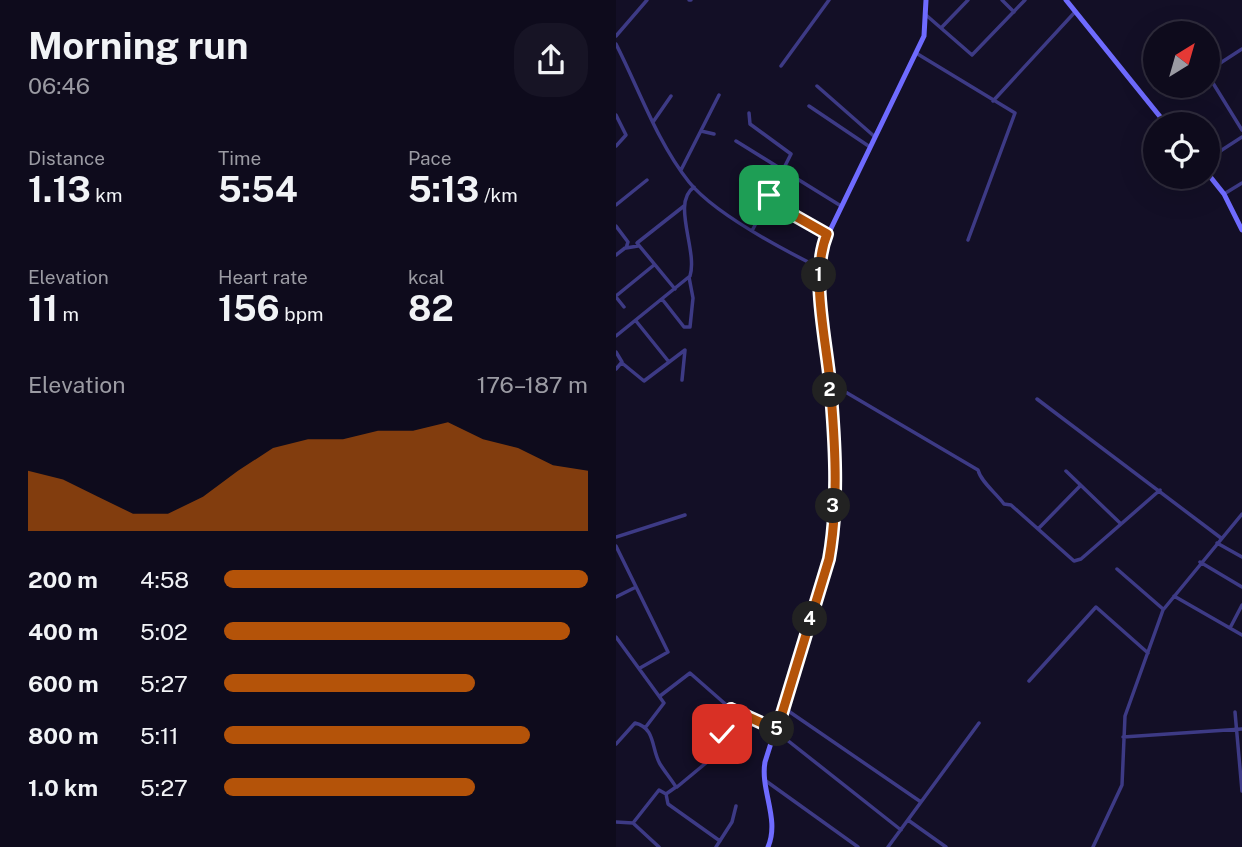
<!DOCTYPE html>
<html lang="en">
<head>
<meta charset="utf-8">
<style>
  :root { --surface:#0e0b1c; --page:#171425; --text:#f1f3f6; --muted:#9b9ba3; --line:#2e2b3b; --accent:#b45309 }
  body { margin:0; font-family:"Public Sans",sans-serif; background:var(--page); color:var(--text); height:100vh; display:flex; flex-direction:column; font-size:26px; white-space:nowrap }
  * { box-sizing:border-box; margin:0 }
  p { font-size:23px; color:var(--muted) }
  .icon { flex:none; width:38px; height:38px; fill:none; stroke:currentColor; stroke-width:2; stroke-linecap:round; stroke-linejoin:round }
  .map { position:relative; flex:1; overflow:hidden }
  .sheet { display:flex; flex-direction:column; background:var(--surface); width:616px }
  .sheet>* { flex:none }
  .needle { width:46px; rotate:37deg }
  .tools { position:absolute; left:527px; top:21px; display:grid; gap:14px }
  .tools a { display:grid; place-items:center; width:77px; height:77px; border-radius:50%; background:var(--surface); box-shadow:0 7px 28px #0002,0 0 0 2px var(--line); font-size:35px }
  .pin { position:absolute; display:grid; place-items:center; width:60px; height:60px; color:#fff; margin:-30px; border-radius:14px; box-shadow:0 4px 10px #0006 }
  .km { position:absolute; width:35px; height:35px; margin:-18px; border-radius:50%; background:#222; color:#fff; font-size:19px; line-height:35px; text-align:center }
  .round { display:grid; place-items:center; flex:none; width:74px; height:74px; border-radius:28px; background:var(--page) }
  .summary { display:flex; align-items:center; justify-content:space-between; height:119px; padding:0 28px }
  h1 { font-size:38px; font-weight:700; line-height:52px }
  .metrics { display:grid; grid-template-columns:repeat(3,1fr); gap:10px; height:119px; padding:7px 28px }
  .metrics div { display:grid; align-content:center }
  .metrics b { font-size:35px; font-weight:700 }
  .metrics small { font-size:19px; font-weight:400 }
  .metrics p { font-size:19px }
  .chart { height:196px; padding:14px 28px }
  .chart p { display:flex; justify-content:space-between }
  .chart svg { width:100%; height:126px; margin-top:7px; fill:var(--accent); opacity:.7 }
  ul { padding:0 28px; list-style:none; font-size:23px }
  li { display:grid; grid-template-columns:112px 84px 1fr; align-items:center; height:52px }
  li i { height:18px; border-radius:9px; background:var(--accent) }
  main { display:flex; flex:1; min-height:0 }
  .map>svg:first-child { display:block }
</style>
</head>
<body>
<main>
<section class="sheet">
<div class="summary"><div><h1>Morning run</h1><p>06:46</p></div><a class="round"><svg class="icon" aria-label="share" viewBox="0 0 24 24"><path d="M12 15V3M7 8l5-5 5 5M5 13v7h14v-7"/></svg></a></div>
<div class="metrics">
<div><p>Distance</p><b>1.13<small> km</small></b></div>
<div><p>Time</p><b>5:54</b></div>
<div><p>Pace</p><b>5:13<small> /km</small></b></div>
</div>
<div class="metrics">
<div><p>Elevation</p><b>11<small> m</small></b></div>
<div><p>Heart rate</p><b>156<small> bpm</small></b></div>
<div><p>kcal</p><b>82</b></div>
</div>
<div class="chart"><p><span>Elevation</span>176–187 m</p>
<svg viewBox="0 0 160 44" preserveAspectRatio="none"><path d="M0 44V23L10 26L20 32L30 38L40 38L50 32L60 23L70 15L80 12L90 12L100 9L110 9L120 6L130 12L140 15L150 21L160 23V44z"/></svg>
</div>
<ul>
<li><b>200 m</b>4:58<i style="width:100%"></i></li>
<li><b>400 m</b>5:02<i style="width:95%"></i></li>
<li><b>600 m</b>5:27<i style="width:69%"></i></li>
<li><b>800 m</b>5:11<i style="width:84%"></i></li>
<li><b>1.0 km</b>5:27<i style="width:69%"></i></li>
</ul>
</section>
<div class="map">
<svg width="626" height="847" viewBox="0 0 626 847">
  <rect width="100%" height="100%" fill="#130f26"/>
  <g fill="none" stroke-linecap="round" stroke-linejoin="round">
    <path stroke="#3d3a85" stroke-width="3.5" d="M73 0H75
      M386 0 398 12
      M310 15 356 55 409 0
      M326 27 352 0
      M0 36 31 0
      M0 44C23 89 41 142 73 182 98 213 166 249 202 267
      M300 53 399 113 352 240
      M165 66 213 0
      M592 71 626 49
      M592 75 626 130
      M201 86 259 137
      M377 101 459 12
      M193 106 254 147
      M133 113 134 124 175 154 136 231
      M0 115 10 135 0 146
      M37 122 55 96
      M85 131 98 134
      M120 141 225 206
      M592 159 626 137
      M65 170 103 95
      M608 194 626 183
      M151 200 211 234
      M0 205 31 180
      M0 226 12 242 10 248 22 246
      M0 255 9 248
      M59 289 21 243 68 206
      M0 296 38 265
      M0 297 8 307
      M46 299 68 327H74L77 298 73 277
      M20 321 53 362
      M0 336 74 276C82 250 55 203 78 187
      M0 352 6 362 0 369
      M6 363 28 381 69 350 66 380
      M214 386 221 387 362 470C365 482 380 493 388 504L395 505 458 561 465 559 544 490
      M421 399 605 538
      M450 471 504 523
      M422 529 464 486
      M0 537 69 515
      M601 543 626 557
      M0 546 52 652 24 668
      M584 562 626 587
      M501 569 547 609
      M558 596 626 635
      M0 597 18 588
      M614 628 626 605
      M0 637 48 703 29 728
      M413 681 480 607 532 653
      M44 696 74 673 115 709 159 729
      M168 708 305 802
      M619 712 626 791
      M161 732 285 830
      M507 737 626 729
      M0 744 19 723C40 728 35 749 44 764 49 772 55 779 60 787L50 794 52 804 104 841
      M150 781 242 847
      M61 787 90 763C90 744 111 733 115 709
      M292 820 330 847
      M0 822 17 823 43 847
      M17 823 43 790 50 794
      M100 847 116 822 120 806
      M272 847 363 723
      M477 847 506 785 509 716 547 610 626 514"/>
    <path stroke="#6f6bff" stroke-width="5" d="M450 0 550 124
      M592 174 608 194 626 230
      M152 847C164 819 144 790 149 762L213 559 217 532V473L214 386 202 267 206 247 308 36 310 0"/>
  </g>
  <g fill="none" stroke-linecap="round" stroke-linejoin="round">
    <defs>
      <path id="route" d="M106 734 112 725 115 709 161 730 213 559C223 503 219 440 214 383 210 338 194 276 211 234L151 200 153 195"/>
    </defs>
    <use href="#route" stroke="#fff" stroke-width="14"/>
    <use href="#route" stroke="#b45309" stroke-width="9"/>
  </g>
</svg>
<div class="tools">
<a><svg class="needle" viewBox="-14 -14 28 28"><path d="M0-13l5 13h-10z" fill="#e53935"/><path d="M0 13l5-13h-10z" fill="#9b9ba3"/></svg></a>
<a><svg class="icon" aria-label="locate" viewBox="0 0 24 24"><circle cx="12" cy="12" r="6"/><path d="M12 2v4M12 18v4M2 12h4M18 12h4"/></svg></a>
</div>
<div class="pin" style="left:153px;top:195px;background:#1e9e55"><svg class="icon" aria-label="arrive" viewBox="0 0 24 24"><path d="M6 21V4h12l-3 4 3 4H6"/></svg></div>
<div class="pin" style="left:106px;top:734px;background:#d93025"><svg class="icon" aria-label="check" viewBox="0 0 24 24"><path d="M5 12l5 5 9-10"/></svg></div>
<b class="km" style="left:203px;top:275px">1</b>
<b class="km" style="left:214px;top:390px">2</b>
<b class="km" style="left:217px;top:506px">3</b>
<b class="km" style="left:194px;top:619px">4</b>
<b class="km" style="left:161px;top:729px">5</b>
</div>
</main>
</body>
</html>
